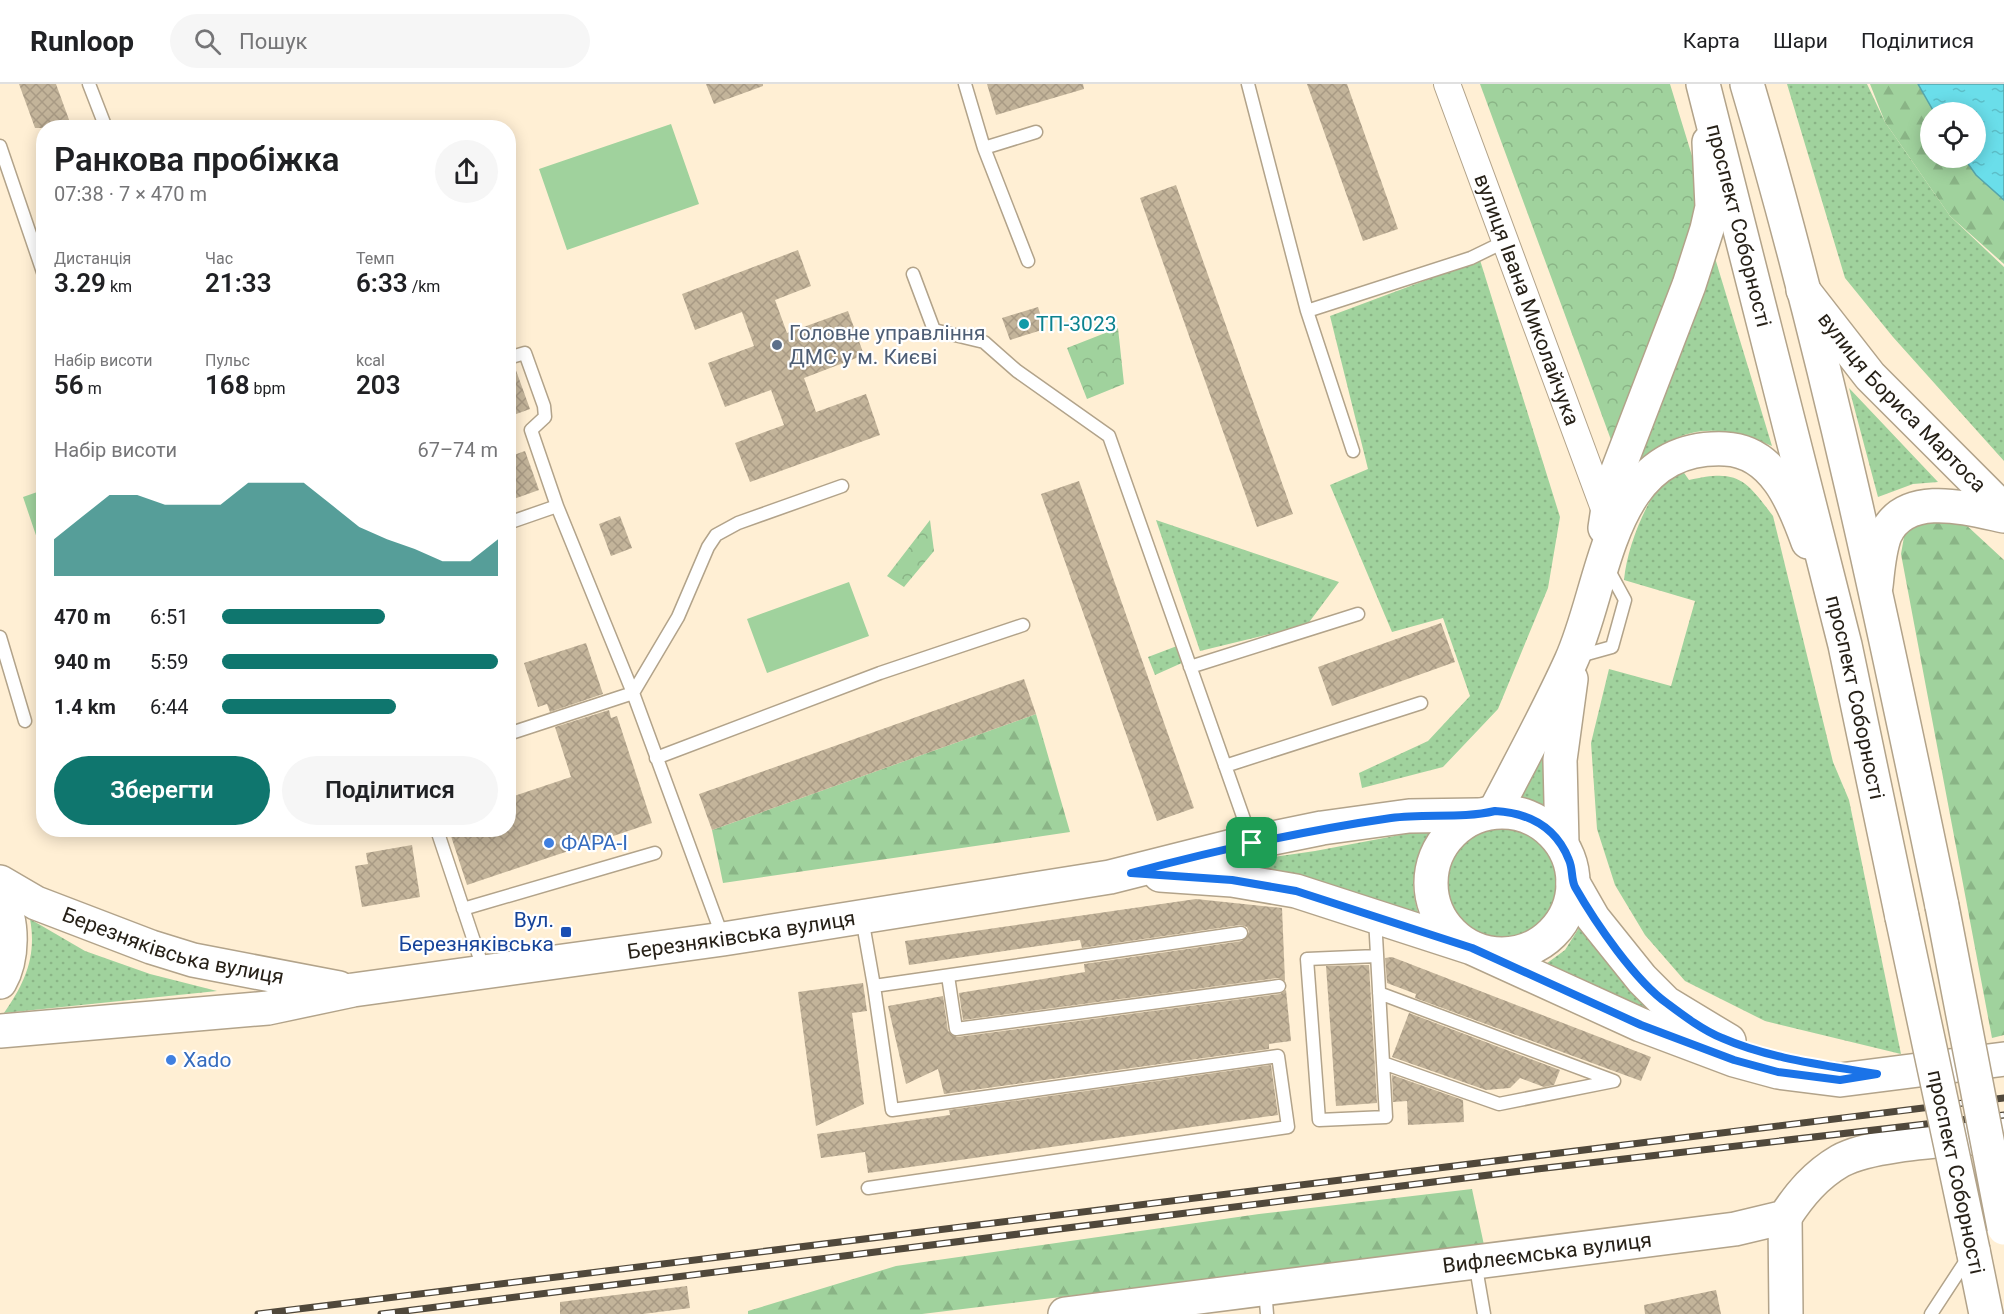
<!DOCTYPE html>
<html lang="uk">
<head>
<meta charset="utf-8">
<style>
  :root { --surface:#fff; --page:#f6f6f6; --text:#202124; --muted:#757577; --line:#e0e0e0; --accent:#0f766e }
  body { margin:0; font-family:Roboto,sans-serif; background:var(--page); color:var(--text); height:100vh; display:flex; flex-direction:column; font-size:22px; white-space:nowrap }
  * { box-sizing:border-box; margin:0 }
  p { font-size:20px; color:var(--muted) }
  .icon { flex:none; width:33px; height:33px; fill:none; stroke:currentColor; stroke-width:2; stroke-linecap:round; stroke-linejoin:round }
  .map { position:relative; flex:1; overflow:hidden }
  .side { position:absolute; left:36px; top:36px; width:480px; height:717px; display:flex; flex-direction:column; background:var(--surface); border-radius:24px; box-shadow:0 3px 15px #0003 }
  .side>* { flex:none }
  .fabs { position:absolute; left:1920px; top:18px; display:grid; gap:12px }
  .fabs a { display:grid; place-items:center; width:66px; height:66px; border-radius:50%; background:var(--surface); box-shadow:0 3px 15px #0003; font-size:30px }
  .pin { position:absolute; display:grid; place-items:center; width:51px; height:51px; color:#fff; margin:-26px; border-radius:12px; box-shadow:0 3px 9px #0006 }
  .round { display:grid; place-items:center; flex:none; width:63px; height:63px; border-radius:32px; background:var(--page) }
  .overview { display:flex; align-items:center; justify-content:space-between; height:102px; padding:0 18px }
  h1 { font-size:33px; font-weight:600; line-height:45px }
  .figures { display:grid; grid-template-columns:repeat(3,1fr); gap:9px; height:102px; padding:6px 18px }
  .figures div { display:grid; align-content:center }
  .figures b { font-size:26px; font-weight:600 }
  .figures small { font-size:16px; font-weight:400 }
  .figures p { font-size:16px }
  .chart { height:168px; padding:12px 18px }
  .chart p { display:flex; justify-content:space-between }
  .chart svg { width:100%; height:108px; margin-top:6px; fill:var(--accent); opacity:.7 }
  .cta { display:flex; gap:12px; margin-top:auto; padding:12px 18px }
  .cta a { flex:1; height:69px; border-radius:36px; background:var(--accent); color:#fff; font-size:24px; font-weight:600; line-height:69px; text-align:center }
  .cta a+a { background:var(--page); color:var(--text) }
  ul { padding:0 18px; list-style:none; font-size:20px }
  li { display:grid; grid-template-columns:96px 72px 1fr; align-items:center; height:45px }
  li i { height:15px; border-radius:8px; background:var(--accent) }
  header { display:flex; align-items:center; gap:36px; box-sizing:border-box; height:84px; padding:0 30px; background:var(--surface); border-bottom:2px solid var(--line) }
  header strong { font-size:28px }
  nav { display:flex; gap:33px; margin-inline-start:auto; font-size:21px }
  .search { width:420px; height:54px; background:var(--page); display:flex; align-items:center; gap:15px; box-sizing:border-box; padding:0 21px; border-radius:33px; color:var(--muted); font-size:22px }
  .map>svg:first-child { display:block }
</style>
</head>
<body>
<header>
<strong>Runloop</strong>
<div class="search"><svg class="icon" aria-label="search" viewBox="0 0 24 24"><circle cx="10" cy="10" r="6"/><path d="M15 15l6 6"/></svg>Пошук</div>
<nav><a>Карта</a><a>Шари</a><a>Поділитися</a></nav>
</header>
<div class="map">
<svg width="2004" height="1230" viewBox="0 0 2004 1230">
  <defs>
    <pattern id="grass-dots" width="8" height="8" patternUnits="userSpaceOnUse" patternTransform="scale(1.5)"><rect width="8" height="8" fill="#a0d29d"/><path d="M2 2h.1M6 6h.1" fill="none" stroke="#8ab486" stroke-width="1.8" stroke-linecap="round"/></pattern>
    <pattern id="forest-firs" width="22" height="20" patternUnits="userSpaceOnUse" patternTransform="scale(1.5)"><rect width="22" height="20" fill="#a0d29d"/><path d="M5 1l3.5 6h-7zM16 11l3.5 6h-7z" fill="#8ab486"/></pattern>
    <pattern id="park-crowns" width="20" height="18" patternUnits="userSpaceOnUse" patternTransform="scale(1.5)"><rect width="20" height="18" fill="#a0d29d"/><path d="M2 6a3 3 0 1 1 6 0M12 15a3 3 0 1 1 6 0" fill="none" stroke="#8ab486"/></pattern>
    <pattern id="water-ripples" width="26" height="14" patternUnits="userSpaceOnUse" patternTransform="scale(1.5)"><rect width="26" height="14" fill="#6adeea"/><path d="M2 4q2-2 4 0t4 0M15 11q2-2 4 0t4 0" fill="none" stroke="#5cbec8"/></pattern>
    <pattern id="building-cross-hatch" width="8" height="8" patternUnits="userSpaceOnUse" patternTransform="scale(1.5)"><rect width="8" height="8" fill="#c3b49a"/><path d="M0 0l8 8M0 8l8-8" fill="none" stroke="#a89a84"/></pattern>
  </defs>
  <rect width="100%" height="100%" fill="#ffefd4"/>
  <path fill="url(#grass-dots)" d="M1787 0H1867L1885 38 1950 132 2004 183V377L1893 253 1845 194Z
    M1715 174 1772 362C1712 336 1677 343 1630 386Z
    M1480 176 1560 433 1548 504 1498 625 1443 683 1362 704 1359 689 1428 657 1470 612 1443 534 1392 548 1330 401 1368 385 1330 232Z
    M1849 304 1938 398 1913 400 1878 413Z
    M1680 383 1689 396C1738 385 1745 395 1773 432L1833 678 1849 716 1901 970 1765 937 1685 897 1645 851 1615 801 1597 745 1591 659 1609 585 1671 602 1695 517 1624 496C1627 465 1643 423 1662 399 1667 393 1675 388 1680 383Z
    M1156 436 1339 498 1307 541 1200 567Z
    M1177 562 1184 578 1155 591 1148 573Z
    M1552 642 1548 726 1526 715 1507 714Z
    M1437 744C1413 781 1406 797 1422 840L1205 783 1315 767Z
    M1444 800a56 56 0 1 1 112 0a56 56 0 1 1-112 0Z
    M30 835 85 867 150 890 217 907 4 929C25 899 37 872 30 835Z
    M1584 836 1664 936 1539 885 1565 866Z"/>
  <path fill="url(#forest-firs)" d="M1870 0H1919L1934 28H1930V74H1964L1976 91 2004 115V180L1950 132 1885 38Z
    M1916 433 1964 439 2004 476V951L1992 954 1901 470 1905 447Z
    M1036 630 1070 748 723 799 712 746Z
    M1472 1105 1484 1161 922 1230H748V1227L896 1182 1259 1130Z"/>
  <path fill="url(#park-crowns)" d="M1480 0H1670L1700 98 1682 192 1614 364Z
    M1118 244 1124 300 1087 315 1067 264Z
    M930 436 934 467 904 503 887 492Z"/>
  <path fill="#a0d29d" d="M671 40 699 120 567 166 539 85Z
    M43 406H44L43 472 23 413Z
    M849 498 869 552 767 589 747 535Z"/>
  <path fill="url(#water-ripples)" stroke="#56a5ab" stroke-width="1.5" d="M1918 0H2004V116L1976 91 1964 74H1976V28H1934Z"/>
  <path fill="url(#building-cross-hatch)" d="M19 0H56L72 44H35Z
    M706 0H763V2L714 20Z
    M987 0H1083L1084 5 996 31Z
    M1307 0H1347L1398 145 1363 157Z
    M1176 101 1293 430 1257 443 1140 114Z
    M798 166 811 202 775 216 787 249 848 227 864 271 804 294 816 328 866 310 880 351 750 398 735 359 784 341 771 306 725 323 708 279 754 262 742 228 695 246 682 210Z
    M1038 223 1045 245 1010 256 1002 234Z
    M514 281 530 325 508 333V282Z
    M525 367 539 406 508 417V373Z
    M1079 397 1194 724 1157 737 1041 410Z
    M620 432 632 464 611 472 599 440Z
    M1441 539 1455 578 1332 622 1318 583Z
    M586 559 603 610 550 628 547 620 538 623 524 579Z
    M1024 595 1036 630 712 746 699 710Z
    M609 626 611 634 617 632 652 739 467 801 449 746H508V714L571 693 555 643Z
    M412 761 420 813 362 823 355 782 368 780 366 769Z
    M1196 815 1282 824 1285 897 1278 894 963 936 959 909 1085 888 1084 880 1242 857 1249 848 1247 843 1240 841 1082 864 1080 856 909 881 905 857Z
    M1392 873 1651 973 1641 997 1415 914 1416 910 1387 899 1385 874Z
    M1369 881 1377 1019 1336 1022 1326 882Z
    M863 899 867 927 852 929 864 1020 816 1042 798 908Z
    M1286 906 1291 957 1269 960V965L944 1010 938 985 906 1000 888 922 943 912 948 947 957 953 1280 910Z
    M1409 929 1560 986 1554 1001 1544 1003 1520 994 1510 1004 1486 1006 1392 973Z
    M1271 981 1278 1031 868 1089 865 1068 821 1074 817 1050 950 1031 949 1026Z
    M1392 991 1463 1016 1464 1038 1408 1041 1407 1017 1393 1018Z
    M687 1202 690 1224 643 1230H560V1218Z
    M1716 1206 1721 1230H1645L1644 1221Z"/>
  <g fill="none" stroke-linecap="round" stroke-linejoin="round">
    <defs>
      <path id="lane" d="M89 0 106 44
        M965 0 984 64 1036 48
        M1248 0 1307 227 1353 367
        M0 62 44 191
        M984 64 1028 177
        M913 190 934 246 984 258 1017 287 1109 352 1252 758
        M1307 227 1471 174 1506 157
        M508 274 525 269 544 322 545 333 531 346 557 422 508 439
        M557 422 633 609 723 854
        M0 553 25 637
        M1576 573 1612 563 1625 516 1607 483
        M1190 583 1358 530
        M508 650 633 609 678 533 708 463 716 451 738 439 842 402
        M656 674 880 589 1023 541
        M1225 682 1421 619
        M437 746 484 887
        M463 825 655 769
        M862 834 874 902 1241 849
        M1375 834 1386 1033 1319 1036 1307 875 1377 872
        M948 892 956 945 1279 902
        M1379 909 1614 997 1499 1020 1383 979
        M868 1104 1288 1043 1278 972 892 1026 874 902
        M1475 1178 1484 1230
        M1265 1205 1267 1230
        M1931 1230 1969 1172"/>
      <g id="street">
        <path id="s1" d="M1447 0 1606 430"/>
      </g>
      <g id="secondary">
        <path id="s2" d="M1803 206 1870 292 2004 426"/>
        <path d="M1605 444 1611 404 1689 201 1707 145 1712 123 1709 58"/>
        <path d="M1876 502C1878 485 1879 467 1885 451 1905 406 1967 424 2004 432"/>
        <path d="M1495 727C1521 677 1548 628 1571 577 1607 498 1607 360 1725 365 1774 367 1794 419 1808 458"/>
        <circle cx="1502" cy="799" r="71"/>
        <path d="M1562 760 1560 676 1571 595"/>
        <path d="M1160 791 1232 796 1296 807 1472 864 1641 941 1734 976 1778 988 1840 996 2004 975"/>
        <path id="s3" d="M0 798 36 819 151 863 193 876 339 904"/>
        <path d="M1573 799 1593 834 1642 895 1666 919 1729 957"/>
        <path d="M0 814C14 837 13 875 0 898"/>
        <path id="s4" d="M0 947 268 924 353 906 723 855 1110 793 1229 763 1322 744 1409 732 1478 731"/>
        <path d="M1785 1133 1786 1230"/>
        <path id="s5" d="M1065 1230 1735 1145 1785 1133C1800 1110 1816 1091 1840 1077 1874 1058 1962 1056 2004 1051"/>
      </g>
      <g id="highway">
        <path id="s6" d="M1703 0 1845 561 1902 833"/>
        <path d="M1747 0C1827 270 1885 547 1942 822"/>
        <path d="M1973 1166 1986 1230"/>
      </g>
    </defs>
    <use href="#lane" stroke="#b2a38a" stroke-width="15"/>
    <use href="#street" stroke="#b2a38a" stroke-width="28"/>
    <use href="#secondary" stroke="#b2a38a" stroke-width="36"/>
    <use href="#highway" stroke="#b2a38a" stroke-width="36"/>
    <use href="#lane" stroke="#fff" stroke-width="12"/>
    <use href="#street" stroke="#fff" stroke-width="26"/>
    <use href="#secondary" stroke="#fff" stroke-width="33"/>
    <use href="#highway" stroke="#fff" stroke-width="33"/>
    <defs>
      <path id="rail" d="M258 1230 2004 1014
        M381 1230 1537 1085 2004 1031"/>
    </defs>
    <use href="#rail" stroke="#50483b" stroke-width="7"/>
    <use href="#rail" stroke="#fff" stroke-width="4.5" stroke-dasharray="14" stroke-linecap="butt"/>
    <defs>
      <path id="highway-bridge" d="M1942 822 2004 1144
        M1902 833 1973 1166"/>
    </defs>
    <use href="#highway-bridge" stroke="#b2a38a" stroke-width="36" stroke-linecap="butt"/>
    <use href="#highway-bridge" stroke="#fff" stroke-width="33"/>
  </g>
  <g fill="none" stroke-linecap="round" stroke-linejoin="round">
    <defs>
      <path id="route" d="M1495 727C1530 729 1556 743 1569 776 1573 785 1571 795 1575 803 1595 838 1635 897 1668 920 1684 932 1704 947 1722 954 1770 975 1825 981 1877 990L1840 996 1778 988 1734 976 1641 941 1472 864 1296 807 1232 796 1131 789C1217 766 1302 747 1391 734 1425 729 1461 735 1495 727Z"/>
    </defs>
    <use href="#route" stroke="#fff" stroke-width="12"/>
    <use href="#route" stroke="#1a73e8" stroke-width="8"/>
  </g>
  <circle fill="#0f9aa8" stroke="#fff" stroke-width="2" cx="1024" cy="240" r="6"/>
  <circle fill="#5c6f8a" stroke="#fff" stroke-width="2" cx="777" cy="261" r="6"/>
  <g fill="#3f7fe0" stroke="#fff" stroke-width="2">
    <circle cx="549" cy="759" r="6"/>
    <circle cx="171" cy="976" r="6"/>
  </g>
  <rect fill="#1a4fb4" stroke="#fff" stroke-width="2" x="560" y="842" width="12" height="12" rx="3"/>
  <g text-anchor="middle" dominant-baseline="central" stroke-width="4.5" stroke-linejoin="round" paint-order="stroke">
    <g font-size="21" fill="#272118" stroke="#fff">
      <text stroke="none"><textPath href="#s6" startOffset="146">проспект Соборності</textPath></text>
      <text stroke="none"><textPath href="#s1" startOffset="230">вулиця Івана Миколайчука</textPath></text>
      <text stroke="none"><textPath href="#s2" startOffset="150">вулиця Бориса Мартоса</textPath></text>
      <text stroke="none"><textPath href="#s6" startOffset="632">проспект Соборності</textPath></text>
      <text stroke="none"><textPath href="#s4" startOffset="748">Березняківська вулиця</textPath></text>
      <text stroke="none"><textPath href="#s3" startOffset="186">Березняківська вулиця</textPath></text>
      <text transform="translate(1956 1088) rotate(78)">проспект Соборності</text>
      <text stroke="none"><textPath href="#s5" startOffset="486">Вифлеємська вулиця</textPath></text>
    </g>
    <g font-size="21" fill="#0d838f" stroke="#fff" text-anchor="start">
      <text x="1036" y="240">ТП-3023</text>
    </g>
    <g font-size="21" fill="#4e5e75" stroke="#fff" text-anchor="start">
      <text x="789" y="249">Головне управління<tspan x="789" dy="24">ДМС у м. Києві</tspan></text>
    </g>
    <g font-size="21" fill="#366cbe" stroke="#fff" text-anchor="start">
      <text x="561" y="759">ФАРА-І</text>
      <text x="183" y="976">Xado</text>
    </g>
    <g font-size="21" fill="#164399" stroke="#fff" text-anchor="end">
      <text x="554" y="836">Вул.<tspan x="554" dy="24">Березняківська</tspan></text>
    </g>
  </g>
</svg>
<div class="fabs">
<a><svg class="icon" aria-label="locate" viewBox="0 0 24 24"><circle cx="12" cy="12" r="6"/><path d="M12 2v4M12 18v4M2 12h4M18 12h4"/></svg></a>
</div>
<div class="pin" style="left:1252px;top:759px;background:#1e9e55"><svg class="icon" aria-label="arrive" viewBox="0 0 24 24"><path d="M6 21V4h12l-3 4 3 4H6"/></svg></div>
<section class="side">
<div class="overview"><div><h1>Ранкова пробіжка</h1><p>07:38 · 7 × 470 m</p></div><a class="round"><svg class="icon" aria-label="share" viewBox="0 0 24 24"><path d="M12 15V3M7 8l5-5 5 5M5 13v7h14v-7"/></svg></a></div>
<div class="figures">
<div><p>Дистанція</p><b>3.29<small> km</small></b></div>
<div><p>Час</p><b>21:33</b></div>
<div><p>Темп</p><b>6:33<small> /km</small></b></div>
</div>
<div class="figures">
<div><p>Набір висоти</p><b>56<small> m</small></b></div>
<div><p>Пульс</p><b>168<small> bpm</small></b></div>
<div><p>kcal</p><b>203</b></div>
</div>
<div class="chart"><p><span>Набір висоти</span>67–74 m</p>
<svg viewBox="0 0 160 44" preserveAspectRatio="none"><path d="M0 44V29L10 20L20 11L30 11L40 15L50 15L60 15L70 6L80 6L90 6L100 15L110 24L120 29L130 33L140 38L150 38L160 29V44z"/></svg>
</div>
<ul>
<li><b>470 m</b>6:51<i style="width:59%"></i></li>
<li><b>940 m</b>5:59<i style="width:100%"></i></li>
<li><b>1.4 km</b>6:44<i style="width:63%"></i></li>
</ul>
<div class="cta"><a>Зберегти</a><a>Поділитися</a></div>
</section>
</div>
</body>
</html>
